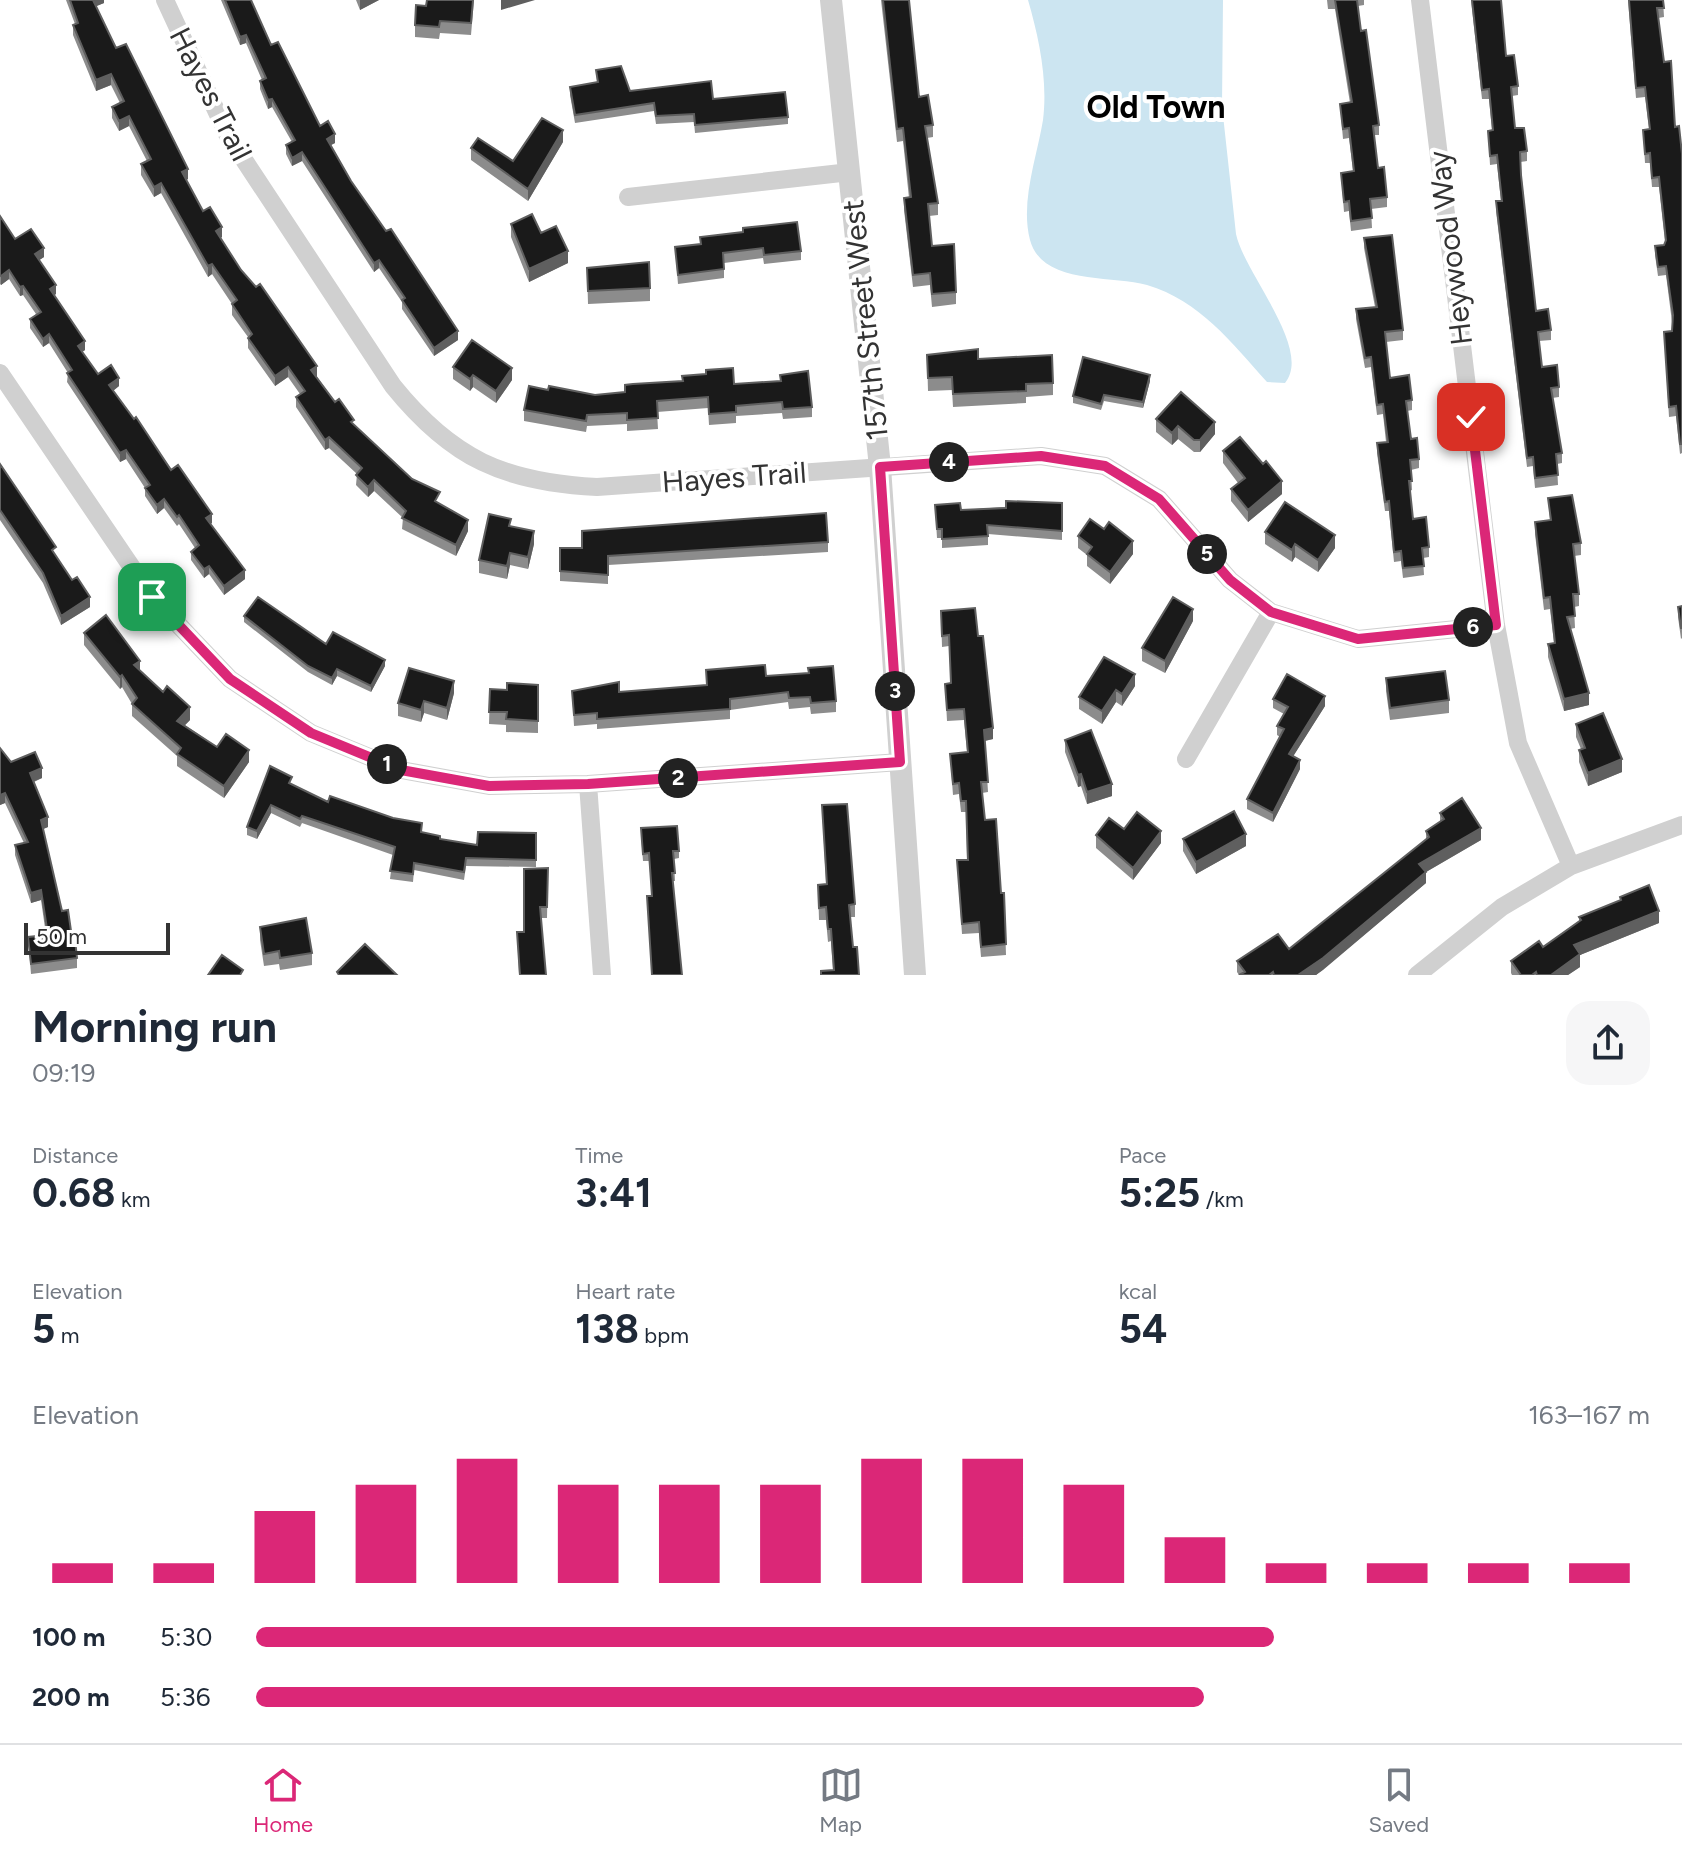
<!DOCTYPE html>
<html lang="en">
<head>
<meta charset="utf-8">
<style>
  :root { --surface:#fff; --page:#f6f6f7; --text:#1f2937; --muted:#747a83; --line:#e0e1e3; --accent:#db2777 }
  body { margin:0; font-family:Figtree,sans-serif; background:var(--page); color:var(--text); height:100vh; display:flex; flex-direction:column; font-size:30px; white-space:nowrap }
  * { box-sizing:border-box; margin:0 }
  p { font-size:26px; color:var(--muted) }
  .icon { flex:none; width:44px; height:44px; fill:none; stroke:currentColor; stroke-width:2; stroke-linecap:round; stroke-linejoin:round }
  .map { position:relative; height:975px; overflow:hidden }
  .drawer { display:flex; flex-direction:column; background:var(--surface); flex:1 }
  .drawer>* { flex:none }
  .scale { position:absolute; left:24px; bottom:20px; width:146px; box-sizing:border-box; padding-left:8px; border:4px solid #333; border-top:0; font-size:22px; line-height:28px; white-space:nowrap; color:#333; -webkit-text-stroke:6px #fff; paint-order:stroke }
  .pin { position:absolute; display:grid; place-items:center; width:68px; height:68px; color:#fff; margin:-34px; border-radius:16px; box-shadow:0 4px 12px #0006 }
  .km { position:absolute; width:40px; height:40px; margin:-20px; border-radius:50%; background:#222; color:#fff; font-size:22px; line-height:40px; text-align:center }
  .round { display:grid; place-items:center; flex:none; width:84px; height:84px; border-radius:24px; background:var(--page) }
  .headline { display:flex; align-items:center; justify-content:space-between; height:136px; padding:0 32px }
  h1 { font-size:44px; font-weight:700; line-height:60px }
  .figures { display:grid; grid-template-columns:repeat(3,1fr); gap:12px; height:136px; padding:8px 32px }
  .figures div { display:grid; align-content:center }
  .figures b { font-size:40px; font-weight:700 }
  .figures small { font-size:22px; font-weight:400 }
  .figures p { font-size:22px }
  .chart { height:224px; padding:16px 32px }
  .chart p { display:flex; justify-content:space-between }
  .chart svg { width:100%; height:144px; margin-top:8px; stroke:var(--accent); stroke-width:6 }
  ul { padding:0 32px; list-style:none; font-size:26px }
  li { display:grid; grid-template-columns:128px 96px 1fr; align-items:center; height:60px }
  li i { height:20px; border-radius:10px; background:var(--accent) }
  .menu { display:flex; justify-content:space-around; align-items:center; height:112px; border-top:2px solid var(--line); background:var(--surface); font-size:22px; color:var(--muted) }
  .menu a { display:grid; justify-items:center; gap:4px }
  .menu .selected { color:var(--accent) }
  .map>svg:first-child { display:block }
</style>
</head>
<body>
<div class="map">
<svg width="1682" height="975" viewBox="0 0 1682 975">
  <rect width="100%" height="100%" fill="#fff"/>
  <path fill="#cce5f1" d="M1028 0H1223L1222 106 1236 234C1244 273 1313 349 1285 383L1267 382C1231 342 1200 301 1147 285 1110 275 1042 285 1030 240 1020 202 1037 157 1043 120 1048 80 1039 38 1028 0Z"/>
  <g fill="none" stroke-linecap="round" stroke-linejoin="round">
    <path stroke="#d0d0d0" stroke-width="18" d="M165 0 227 134 393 386C452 459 504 482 597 487L1041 456 1105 466 1159 499 1230 580 1271 612 1358 639 1496 625
      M1420 0 1496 625 1518 743 1571 866
      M628 197 850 172
      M0 373 152 597 230 679 311 733 401 770 489 786 588 784 900 762
      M1186 759 1271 612
      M588 784 602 975
      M1417 975 1502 907 1571 866 1682 825"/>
    <path stroke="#d0d0d0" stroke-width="22" d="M831 0 880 467 915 975"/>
  </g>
  <path fill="#8c8c8c" d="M66 0H104V3L96 6 116 48 188 179 186 180 203 211 222 237 220 238 241 270 335 402 354 425 468 531 456 556 402 529 403 518 374 491 368 497 356 485 357 474 329 448 325 450 296 407V397L300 394 288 377 275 386 248 348V337L232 315V304L212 274 208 277 161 193 154 197 141 175V164L147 161 129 126 119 131 112 118V107L120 103 111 85 96 91 73 35V25L75 24Z
    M221 0H251L271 45 320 126 335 143 331 145 351 181 458 340 434 356 402 309V302L379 268 374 272 302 161 292 166 286 154V145L292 142 272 107 268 109 260 89V81L262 80 246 43 240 45Z
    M356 0H379L360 10Z
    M474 0 471 35 440 33 439 39 415 37V25Z
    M881 0H909L919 97 933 125V137L927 138 938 203V215L929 216 932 246 956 292V304L932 307 930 285 913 287 904 210V198H909L903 141 897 142Z
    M1327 0H1364V5L1358 6 1361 31 1379 125V135H1374L1378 168 1387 197V207L1371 209 1372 228 1351 231 1349 211 1344 212 1341 173 1353 171 1349 138 1343 139 1340 104 1350 103 1335 9H1328Z
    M1471 0H1501L1506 56 1518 86V95L1512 96 1515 128 1527 151V161L1520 162 1536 311 1551 330V340L1539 341 1542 367 1559 387V397L1552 398 1562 453V463L1557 464 1558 485 1535 488 1533 466 1527 467 1496 211V201H1501L1497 164 1490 165 1488 131 1492 130 1489 99H1482Z
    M1628 0H1663L1664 17 1658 18 1664 62 1675 127 1682 154V453L1680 454 1676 416 1669 417 1664 332 1672 331V322L1666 275 1658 276 1655 255V246L1664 245 1665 242 1659 187H1652L1650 163H1645L1643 130 1649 129 1645 97 1636 98Z
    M596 70 630 91 713 99 788 117V124L695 133 694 122 656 124 654 111 575 123 570 95V87L597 82Z
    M563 142 528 201 471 160V148L513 161Z
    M0 216 15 239 44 257 39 260 56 294 54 295 85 350 82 352 98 374 119 386 113 391 212 523 210 524 245 579 224 595 209 574 204 578 191 560V552L195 548 179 524 177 526 164 508 157 514 145 496V488L126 459 120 462 67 382 68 373 49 343 43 347 30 328V319L36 314 23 295 20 296 9 279 1 285 0 284Z
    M511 224 541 233 568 263 529 282 511 237Z
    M700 237 801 251V260L764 264 763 258 724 263V278L678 284 675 247 700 244Z
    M1364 238 1403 330V340L1386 342 1390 378 1412 400V410L1407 411 1411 439 1419 459V468L1411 470 1412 490 1410 491 1413 519 1429 547V557L1423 558 1424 575 1403 578 1401 561 1394 562 1389 511H1385L1377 453V443L1386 442 1383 414 1377 415 1371 367 1365 368 1356 319V309L1375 307 1364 248Z
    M587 268 650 288V301L588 304Z
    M927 355 978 359 1053 383V395L1026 397V403L953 407 952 390 928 391Z
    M453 367 512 380 496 403 473 387 470 391 453 379Z
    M1150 381 1143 408 1104 401 1101 410 1073 403V396Z
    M734 384 812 407V417L783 419 782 413 736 416V423L709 425 708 408 657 412 658 429 627 431V424L587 426 586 432 524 421V410L548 390 595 395Z
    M1156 419 1215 434 1200 452H1194L1178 439 1172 445 1156 432Z
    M1223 451 1282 494 1248 522 1231 501V489L1238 483 1223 463Z
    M0 464 56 556 90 607 61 625 43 583 0 520Z
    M1548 498 1581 543V555L1574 556 1579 594V606L1574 607 1575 628 1570 629 1589 705 1564 711 1548 657V644L1554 643 1550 609 1544 610 1535 534V522L1550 520Z
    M1062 503V540L988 534V545L942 548V538H937L935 505 961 510Z
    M511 526 534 544 528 569 510 565 507 579 479 573V560Z
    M1265 532 1335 548 1318 572 1295 557 1292 562 1265 544Z
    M1078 536 1133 554 1110 584 1087 566V555L1078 548Z
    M828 542V552L608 565V584L560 581V548Z
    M1682 606V638L1681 639 1678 617V607Z
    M941 611 978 636 993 739 985 741 988 792 982 793 985 820 1001 893H1004L1006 955 981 957 979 933 962 934 957 860H967L966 812H961L959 794 953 795 950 754 967 752 964 720 947 721 945 684 951 683 949 646 942 647Z
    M244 616 326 644 385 666 371 692 337 676 332 685 308 672 244 622Z
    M1193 621 1165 673 1142 661V648Z
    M84 633 140 671 190 720 185 725 217 747 249 762 224 798 177 766V756L132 716V704L122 687 120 689 84 645Z
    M706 670 766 676 836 701V712L811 714 810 707 789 709 788 702 730 710V719L597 729V724L574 726 572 691 619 692 706 685Z
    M1386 678 1449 700V713L1390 720 1386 691Z
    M538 685V733L506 732V725L489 724 490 689 507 690Z
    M1135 686 1122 706 1116 702 1102 724 1079 709V697Z
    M454 693 447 720 424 713 421 722 398 716V703Z
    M1273 699 1325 706 1293 756 1300 769 1273 822 1247 809V799L1280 737 1277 735V726L1284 714 1273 708Z
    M1576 724 1622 772 1588 786 1579 762V750L1581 749 1576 737Z
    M1065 740 1112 796 1087 804 1081 786 1078 787 1065 752Z
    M0 748 11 762 42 778 34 782 48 827 43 829 62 911 71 931 77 958V968L31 974 28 937 46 935 41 900 31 903 15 855V845L24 843 5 803 0 805Z
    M292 785 328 802 440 839 477 845 536 833V867L466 866 464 880 414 870 413 882 390 879 393 855 302 823 300 827 271 813 257 839 247 835V827Z
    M822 805 855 904V917H850L853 947 833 970 831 941 828 942 826 920H819L818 885 826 884Z
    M1440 813 1481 840 1426 872V883L1316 975H1239L1237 972V961L1289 949 1426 839V831L1440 822Z
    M1124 829 1161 843 1133 880 1096 848V835Z
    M641 835 679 851V858L674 859 675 881H673L652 896 649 861H643Z
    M1183 839 1246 846 1196 874 1183 851Z
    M548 868 547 918H541L546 975H519L517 932H524Z
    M1620 897 1659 923 1580 955V967L1568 975H1512L1511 973V961L1543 947 1579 921V917L1620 900Z
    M260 927 312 953V965L280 970 279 964 264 966 260 940Z"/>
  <path fill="#5f5f5f" d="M92 0H104V3L92 8Z
    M360 0H379L360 10Z
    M501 0H535L501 10Z
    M246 35V43L240 45V37Z
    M111 74V85L96 91V80Z
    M272 99V107L268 109V100Z
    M129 116V126L119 131V121Z
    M563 130V142L528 201V189Z
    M335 134V143L327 147V139Z
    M302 152V161L292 166V158Z
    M188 169V179L182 182V172Z
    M161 183V193L154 197V187Z
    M222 227V237L216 241V231Z
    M44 248V257L35 263V254Z
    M568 251V263L529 282V269Z
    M379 260V268L374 272V263Z
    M212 264V274L208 277V266Z
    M9 270V279L1 285V276Z
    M56 285V294L50 298V289Z
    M23 286V295L20 296V287Z
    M458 331V340L434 356V348Z
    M49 334V343L43 347V339Z
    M85 341V350L78 355V346Z
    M317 366V376L311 380V370Z
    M288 367V377L275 386V376Z
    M512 368V380L496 403V391Z
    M473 375V387L470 391V379Z
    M1150 375V381L1143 408V402Z
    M119 378V386L109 394V385Z
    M1215 422V434L1200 452V440Z
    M1178 426V439L1172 445V433Z
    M329 437V448L325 450V440Z
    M126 450V459L120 462V453Z
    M374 480V491L368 497V487Z
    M1282 481V494L1248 522V510Z
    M164 499V508L157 514V505Z
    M212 514V523L206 527V518Z
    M468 520V531L456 556V545Z
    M534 531V544L528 569V557Z
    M1335 535V548L1318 572V560Z
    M1133 541V554L1110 584V572Z
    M1295 544V557L1292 562V550Z
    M510 553V565L507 579V566Z
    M209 566V574L204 578V569Z
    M245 570V579L224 595V586Z
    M90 597V607L61 625V616Z
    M1193 609V621L1165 673V661Z
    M385 660V666L371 692V686Z
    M140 661V673L134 665Z
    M337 669V676L332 685V678Z
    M1135 674V686L1122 706V694Z
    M122 675V687L120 689V677Z
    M454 681V693L447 720V708Z
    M1116 690V702L1102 724V711Z
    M1589 693V705L1564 711V699Z
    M1325 696V706L1289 763V754Z
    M424 701V713L421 722V710Z
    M190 707V720L177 733V721Z
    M993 728V739L984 741V730Z
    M249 750V762L224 798V786Z
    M1622 759V772L1588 786V773Z
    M1300 760V769L1273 822V813Z
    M42 768V778L30 783V773Z
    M1081 774V786L1078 787V775Z
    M1112 784V796L1087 804V792Z
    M5 793V803L0 805V795Z
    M271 805V813L257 839V831Z
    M48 817V827L41 830V820Z
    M1481 828V840L1426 872V883L1323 970 1316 975H1298L1419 864Z
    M1161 831V843L1133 880V868Z
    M1246 834V846L1196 874V862Z
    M41 890V900L31 903V893Z
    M1659 911V923L1580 955V967L1568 975H1551L1574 945Z"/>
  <path fill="#1a1a1a" stroke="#5f5f5f" stroke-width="2" d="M70 0H93L116 48 126 44 188 169 182 172 203 211 210 207 222 227 216 231 241 270 256 287 260 284 317 366 311 370 335 402 339 399 354 420 351 422 412 479 440 492 435 501 468 520 456 545 402 518 406 511 374 480 368 487 356 475 362 468 329 437 325 440 296 397 305 391 288 367 275 376 248 338 252 334 232 304 237 300 212 264 208 266 161 183 154 187 141 164 151 159 129 116 119 121 112 107 124 101 111 74 96 80 73 25 78 23Z
    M225 0H251L271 45 278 42 320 126 328 121 335 134 327 139 351 181 386 231 391 229 458 331 434 348 402 300 405 298 379 260 374 263 302 152 292 158 286 145 295 140 272 99 268 100 260 81 266 78 246 35 240 37Z
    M427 0H473L471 23 440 21 439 27 415 25 416 5 426 6Z
    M883 0H909L919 97 928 95 933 125 925 126 938 203 928 204 932 246 954 244 956 292 932 294 930 273 913 275 904 198 911 197 903 128 897 129Z
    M1335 0H1357L1361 31 1366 30 1379 125 1373 126 1378 168 1384 167 1387 197 1370 199 1372 218 1351 221 1349 201 1344 202 1341 173 1354 171 1349 128 1343 129 1340 104 1352 102Z
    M1472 0H1501L1506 56 1514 55 1518 86 1511 87 1515 128H1524L1527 151 1520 152 1521 175 1536 311 1548 309 1551 330 1538 332 1542 367 1557 365 1559 387 1551 388 1562 453 1556 454 1558 475 1535 478 1533 457 1527 458 1496 201H1502L1497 155 1490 156 1488 131 1493 130 1489 89 1482 90Z
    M1629 0H1663L1664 8H1657L1664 62 1671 61 1675 127 1679 126 1682 154V444H1680L1676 406 1669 407 1664 332 1672 331 1673 315 1666 266 1658 267 1655 246 1664 245 1666 240 1659 177 1652 178 1650 153 1645 154 1643 130 1650 129 1645 87 1636 88Z
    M621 66 630 91 711 81 713 99 785 92 788 117 695 125 694 114 656 116 654 103 575 115 570 87 598 82 596 70Z
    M542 118 563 130 528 189 471 148 478 138 513 161Z
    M532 214 541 233 556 226 568 251 529 269 511 224Z
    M0 216 15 239 31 229 44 248 35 254 56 285 50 289 85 341 78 346 98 374 111 365 119 378 109 385 134 419 136 417 171 470 178 465 212 514 206 518 245 570 224 586 209 566 204 569 191 552 199 545 179 515 177 517 164 499 157 505 145 488 150 485 126 450 120 453 67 373 72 370 49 334 43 339 30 319 41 312 23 286 20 287 9 270 1 276 0 275Z
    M797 222 801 251 764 255 763 248 723 253 724 269 678 275 675 247 701 244 700 237 743 232V228Z
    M1392 235 1403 330 1385 332 1390 378 1409 375 1412 400 1406 401 1411 439 1417 438 1419 459 1410 460 1412 481H1409L1413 519 1426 517 1429 547 1422 548 1424 566 1403 568 1401 551 1394 552 1389 501 1385 502 1377 443 1388 442 1383 404 1377 405 1371 357 1365 358 1356 309 1377 307 1364 238Z
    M649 262 650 288 588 291 587 268Z
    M472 340 512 368 496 391 473 375 470 379 453 367Z
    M978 349V359L1052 355 1053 383 1026 384V391L953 394 952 377 928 378 927 355Z
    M1083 357 1150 375 1143 402 1104 395 1101 404 1073 396Z
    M733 368 734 384 781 381 780 375 808 371 812 407 783 409 782 402 736 406V412L709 414 708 397 657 401 658 418 627 420V413L587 415 586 421 524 410 529 386 548 390 549 386 595 395 625 392V385L633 384 683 381 682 376 706 374V370Z
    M1181 392 1215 422 1200 440H1194L1178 426 1172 433 1156 419Z
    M1240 437 1263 464 1266 461 1282 481 1248 510 1231 489 1245 478 1223 451Z
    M0 464 56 547 52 550 72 580 77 577 90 597 61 616 43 573 0 510Z
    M1572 495 1581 543 1573 544 1579 594H1573L1575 616 1567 617 1589 693 1564 699 1548 644 1555 643 1550 597 1544 598 1535 522 1551 520 1548 498Z
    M1006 501 1062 503V531L987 525 988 536 942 539V529H937L935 505 960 503 961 510 1006 508Z
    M1285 502 1335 535 1318 560 1295 544 1292 550 1265 532Z
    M826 513 828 542 608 556V575L560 571V548H582V531Z
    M489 514 511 519 509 526 534 531 528 557 510 553 507 566 479 560Z
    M1090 519 1104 529 1109 522 1133 541 1110 572 1087 554 1092 547 1078 536Z
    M258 597 326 644 333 632 385 660 371 686 337 669 332 678 308 666 244 616Z
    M1173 597 1193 609 1165 661 1142 648Z
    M1682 606V628H1681L1678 607Z
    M975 608 978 636H983L993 728 984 730 988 782H981L985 820 996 819 1001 893H1004L1006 944 981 947 979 922 962 924 957 860H968L966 801H961L959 783 953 784 950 754 968 752 964 709 947 710 945 684 951 683 949 635 942 636 941 611Z
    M106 615 140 661 134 665 163 692 167 686 190 707 177 721 217 747 226 734 249 750 224 786 177 754 181 748 132 704 137 698 122 675 120 677 84 633Z
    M1104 657 1135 674 1122 694 1116 690 1102 711 1079 697Z
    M765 665 766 676 809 673 808 668 833 666 836 701 811 703 810 697 789 698 788 692 730 699V709L597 719V713L574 715 572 691 619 682V692L707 685 706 670Z
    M409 668 454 681 447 708 424 701 421 710 398 703Z
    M1445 671 1449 700 1390 708 1386 678Z
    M1287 674 1325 696 1289 754 1300 760 1273 813 1247 799 1284 729 1277 726 1288 707 1273 699Z
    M507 683 538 685V721L506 719 507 712H489L490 689 507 690Z
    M1603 713 1622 759 1588 773 1579 750 1585 748 1576 724Z
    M1091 730 1112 784 1087 792 1081 774 1078 775 1065 740Z
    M0 748 11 762 35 752 42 768 30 773 48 817 41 820 62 911 68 910 71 931H74L77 958 31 964 28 937 48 935 41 890 31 893 15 845 28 842 5 793 0 795Z
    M270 766 292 777 289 783 328 802 330 796 393 818 422 823 421 832 440 836V839L477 845 478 832 536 833V860L466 858 464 872 414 863 413 874 390 871 395 847 302 816 300 819 271 805 257 831 247 827Z
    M1462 798 1481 828 1419 864 1426 872 1323 958 1298 975H1274L1273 972 1269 975H1239L1245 972 1237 961 1278 934 1289 949 1429 837 1426 831 1444 819 1440 813Z
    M847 804 855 904 849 905 853 947H857L859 975H821V971L834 970 831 929H828L826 907 819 908 818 885 827 884 822 805Z
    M1234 811 1246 834 1196 862 1183 839Z
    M1137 812 1161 831 1133 868 1096 835 1109 818 1124 829Z
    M677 826 679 851H673L675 873H672L682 975H652L647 896H652L649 853 643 854 641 828Z
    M548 868 547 907H540L546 975H520L517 932H524V869Z
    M1649 885 1659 911 1574 945 1580 954 1551 975H1537L1536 972 1532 975H1521L1511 961 1539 941 1543 947 1581 920 1579 917 1621 900 1620 897Z
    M306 918 312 953 280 958 279 951 264 954 260 927Z
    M365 944 397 975H339L337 972Z
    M222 955 243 970 240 975H208Z"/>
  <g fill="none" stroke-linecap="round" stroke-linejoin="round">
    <defs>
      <path id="route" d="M152 597 230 679 311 733 401 770 489 786 588 784 900 762 880 467 1041 456 1105 466 1159 499 1230 580 1271 612 1358 639 1496 625 1471 417"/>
    </defs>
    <use href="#route" stroke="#fff" stroke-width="16"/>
    <use href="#route" stroke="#db2777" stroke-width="10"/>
  </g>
  <g text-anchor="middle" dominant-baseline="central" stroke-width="8" stroke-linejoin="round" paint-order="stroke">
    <g font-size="30" fill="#333" stroke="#fff">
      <text transform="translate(211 94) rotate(63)">Hayes Trail</text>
      <text transform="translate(1450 248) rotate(-97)">Heywood Way</text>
      <text transform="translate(865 320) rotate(-96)">157th Street West</text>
      <text transform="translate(734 477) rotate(-4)">Hayes Trail</text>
    </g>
    <g font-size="32" font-weight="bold" fill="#000" stroke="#fff">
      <text x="1156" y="107">Old Town</text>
    </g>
  </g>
</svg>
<div class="scale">50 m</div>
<div class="pin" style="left:152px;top:597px;background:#1e9e55"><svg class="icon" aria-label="arrive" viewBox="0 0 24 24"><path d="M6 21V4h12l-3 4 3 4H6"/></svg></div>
<div class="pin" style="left:1471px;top:417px;background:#d93025"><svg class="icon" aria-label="check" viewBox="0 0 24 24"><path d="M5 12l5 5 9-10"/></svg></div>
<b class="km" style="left:387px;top:764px">1</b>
<b class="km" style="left:678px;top:778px">2</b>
<b class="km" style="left:895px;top:691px">3</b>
<b class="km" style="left:949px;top:462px">4</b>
<b class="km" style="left:1207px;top:554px">5</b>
<b class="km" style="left:1473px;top:627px">6</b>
</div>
<section class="drawer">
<div class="headline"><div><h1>Morning run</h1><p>09:19</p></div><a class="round"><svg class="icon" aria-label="share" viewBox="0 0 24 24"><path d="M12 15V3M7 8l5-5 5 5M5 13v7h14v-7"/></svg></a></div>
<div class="figures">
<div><p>Distance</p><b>0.68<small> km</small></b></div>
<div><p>Time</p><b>3:41</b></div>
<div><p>Pace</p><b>5:25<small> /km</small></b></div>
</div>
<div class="figures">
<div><p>Elevation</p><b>5<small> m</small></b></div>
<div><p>Heart rate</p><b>138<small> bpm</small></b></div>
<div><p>kcal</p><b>54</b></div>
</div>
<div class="chart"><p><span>Elevation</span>163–167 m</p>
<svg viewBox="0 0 160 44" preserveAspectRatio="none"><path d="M5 44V38M15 44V38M25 44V22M35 44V14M45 44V6M55 44V14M65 44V14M75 44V14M85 44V6M95 44V6M105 44V14M115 44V30M125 44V38M135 44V38M145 44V38M155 44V38"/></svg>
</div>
<ul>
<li><b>100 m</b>5:30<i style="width:73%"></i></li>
<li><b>200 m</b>5:36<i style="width:68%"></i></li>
</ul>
</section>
<nav class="menu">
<a class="selected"><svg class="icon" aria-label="home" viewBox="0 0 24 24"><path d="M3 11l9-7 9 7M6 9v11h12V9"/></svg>Home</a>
<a><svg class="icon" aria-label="map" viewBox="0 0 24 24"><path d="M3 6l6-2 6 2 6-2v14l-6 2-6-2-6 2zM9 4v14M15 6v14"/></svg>Map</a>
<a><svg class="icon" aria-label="saved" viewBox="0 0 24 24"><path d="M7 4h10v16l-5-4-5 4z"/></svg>Saved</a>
</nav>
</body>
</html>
